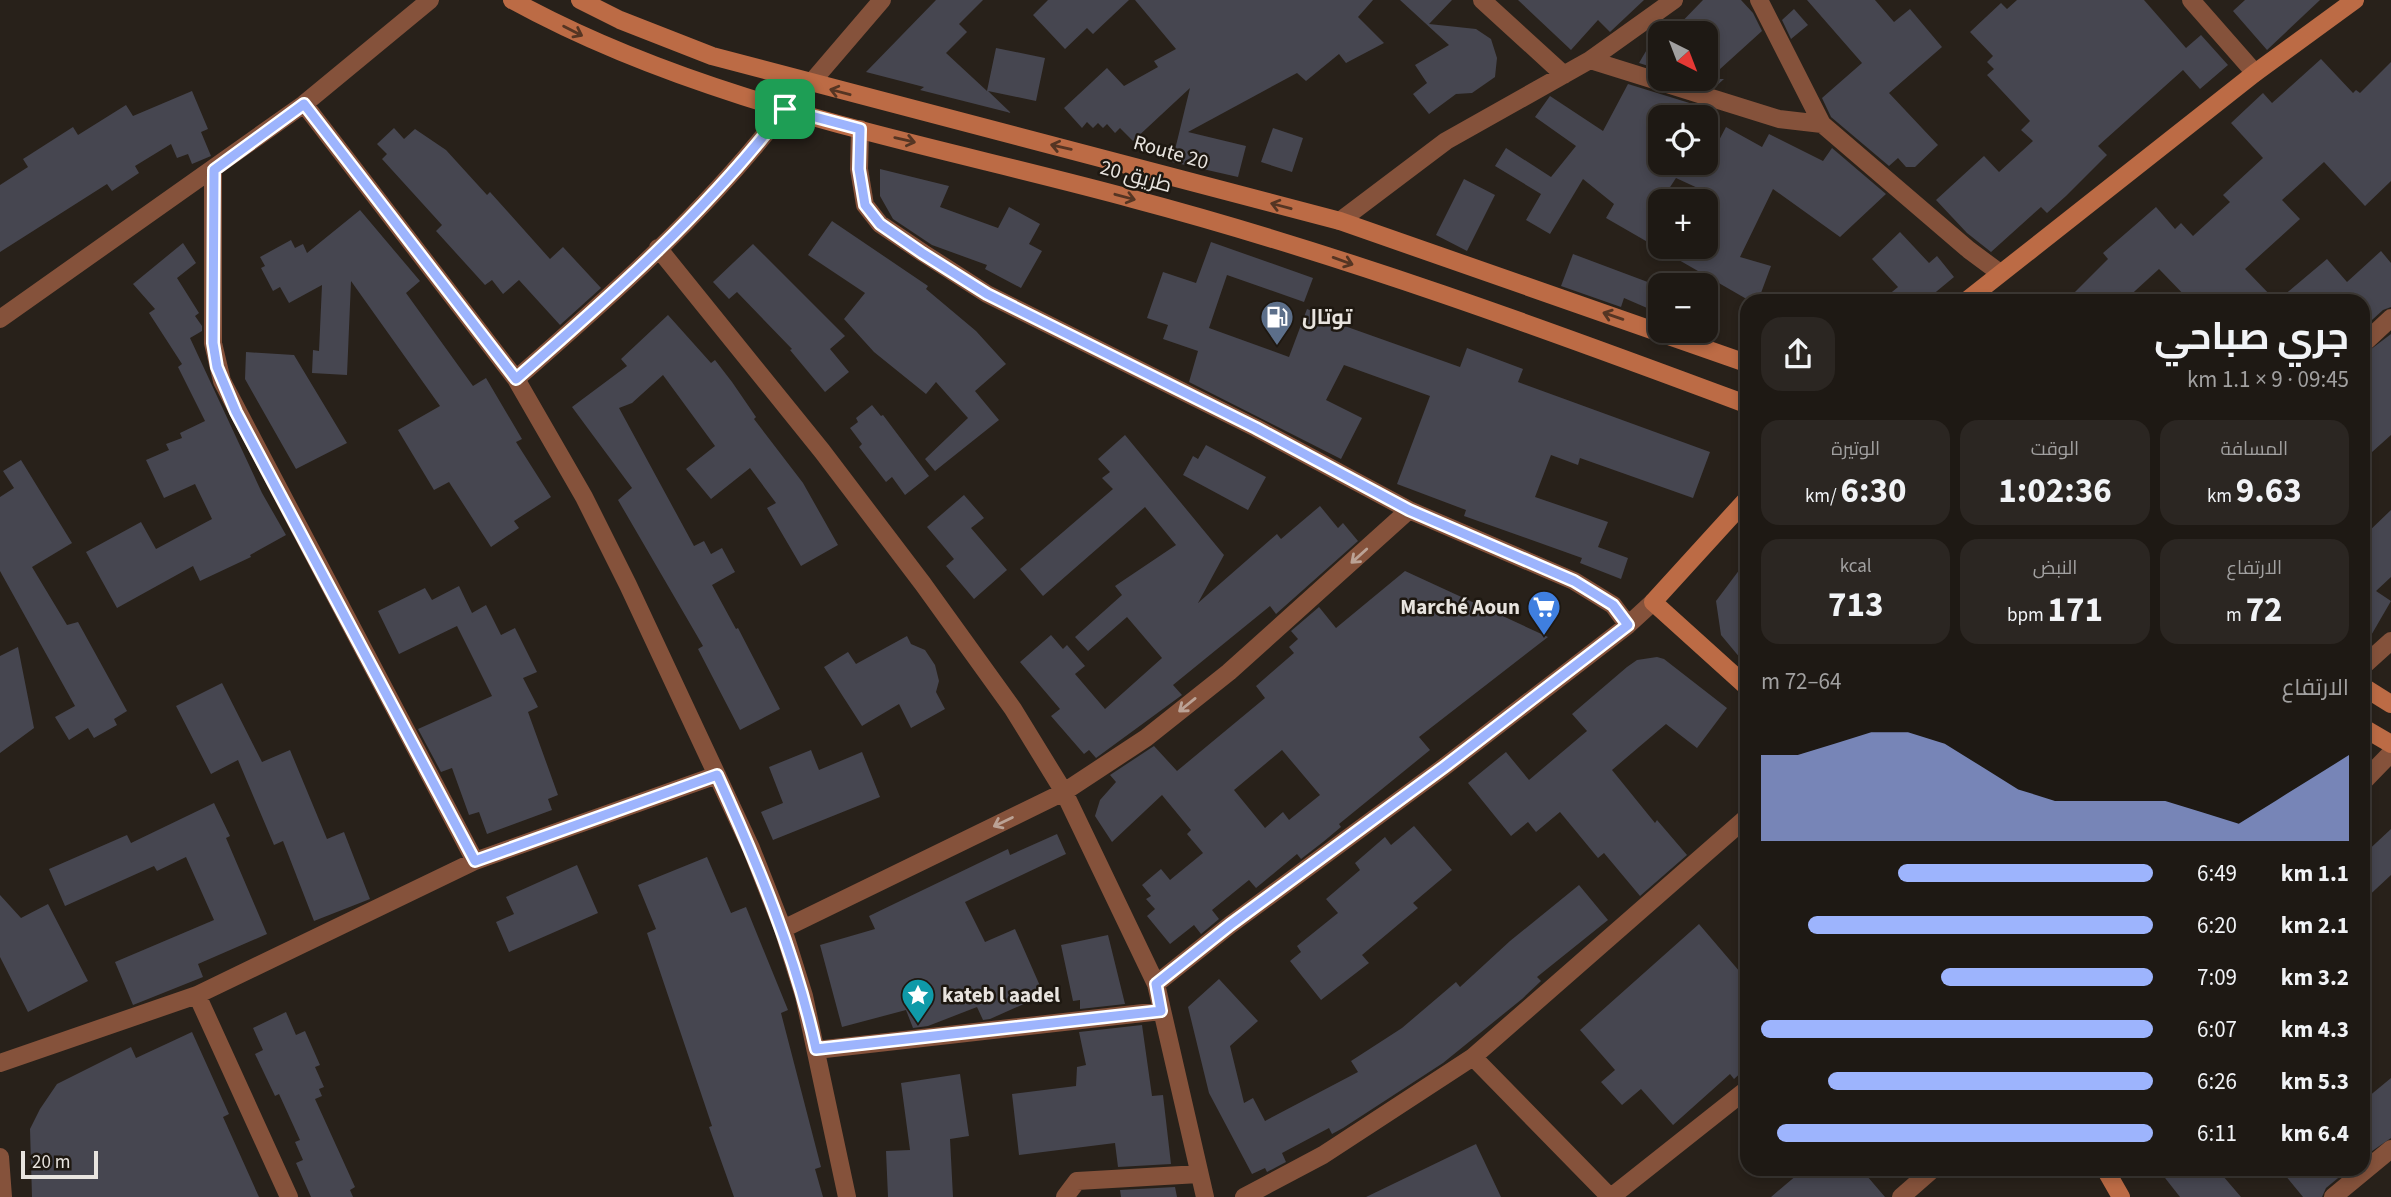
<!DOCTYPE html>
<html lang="ar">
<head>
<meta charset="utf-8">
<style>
  :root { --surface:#1e1914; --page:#2b2622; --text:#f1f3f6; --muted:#a1a0a0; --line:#3c3834; --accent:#9db4fd }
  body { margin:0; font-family:"Source Sans 3",Cairo,sans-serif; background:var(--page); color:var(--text); direction:rtl; height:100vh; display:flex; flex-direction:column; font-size:26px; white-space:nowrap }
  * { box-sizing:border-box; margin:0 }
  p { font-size:23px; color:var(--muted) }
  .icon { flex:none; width:38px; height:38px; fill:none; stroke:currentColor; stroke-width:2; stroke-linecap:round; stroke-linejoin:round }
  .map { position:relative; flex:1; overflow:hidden; direction:ltr }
  .sheet { position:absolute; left:1740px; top:294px; width:630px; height:882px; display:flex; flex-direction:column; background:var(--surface); border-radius:21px; box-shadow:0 4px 10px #0003,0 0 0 2px var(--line); direction:rtl }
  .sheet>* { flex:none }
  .needle { width:46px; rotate:138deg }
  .controls { position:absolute; left:1648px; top:21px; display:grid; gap:14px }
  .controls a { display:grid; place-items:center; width:70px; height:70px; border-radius:14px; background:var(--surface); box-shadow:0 4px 10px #0003,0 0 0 2px var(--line); font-size:35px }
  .scale { position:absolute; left:21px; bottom:18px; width:77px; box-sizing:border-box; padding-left:7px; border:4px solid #e8e4df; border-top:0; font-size:19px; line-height:24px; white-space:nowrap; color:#e8e4df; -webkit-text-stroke:5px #1e1811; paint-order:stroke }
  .pin { position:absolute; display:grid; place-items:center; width:60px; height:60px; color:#fff; margin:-30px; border-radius:14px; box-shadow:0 4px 10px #0006 }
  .round { display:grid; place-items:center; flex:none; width:74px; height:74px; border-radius:21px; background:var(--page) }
  .head { display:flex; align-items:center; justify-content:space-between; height:119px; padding:0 21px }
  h1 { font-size:38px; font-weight:700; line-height:52px }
  .figures { display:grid; grid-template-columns:repeat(3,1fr); gap:10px; height:119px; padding:7px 21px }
  .figures div { display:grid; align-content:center; border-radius:18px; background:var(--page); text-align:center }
  .figures b { font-size:35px; font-weight:700 }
  .figures small { font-size:19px; font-weight:400 }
  .figures p { font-size:19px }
  .chart { height:196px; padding:14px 21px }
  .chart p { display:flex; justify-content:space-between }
  .chart svg { width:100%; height:126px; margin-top:7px; fill:var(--accent); opacity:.7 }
  ul { padding:0 21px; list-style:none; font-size:23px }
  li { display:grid; grid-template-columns:112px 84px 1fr; align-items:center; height:52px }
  li i { height:18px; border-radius:9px; background:var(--accent) }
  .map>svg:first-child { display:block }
</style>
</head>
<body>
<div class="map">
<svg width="2391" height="1197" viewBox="0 0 2391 1197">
  <rect width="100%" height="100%" fill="#28211a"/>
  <path fill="#464650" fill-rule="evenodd" d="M936 0H983L959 24 967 32 946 53 987 91 996 48 1045 58 1036 101 988 91 1011 113 920 90 924 87 866 72Z
    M1048 0H1129L1093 34 1087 28 1065 49 1033 15Z
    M1135 0H1373L1358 17 1384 43 1346 63 1339 54 1306 81 1297 73 1188 132 1246 146 1238 177 1172 162 1190 88 1133 141 1120 128 1115 133 1107 124 1103 128 1098 123 1093 128 1087 122 1082 128 1064 108 1107 68 1124 86 1158 67 1154 61 1176 49Z
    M1400 0H1452L1429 24 1476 29 1491 39 1497 58 1495 77 1472 93 1456 94 1429 114 1413 94 1427 83 1415 65 1449 45Z
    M1518 0H1644L1610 32 1598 20 1571 50Z
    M1703 0H1741L1753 13 1762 31 1709 79H1724L1715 87 1688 79H1706V33H1671Z
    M1807 0H1875L1894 22 1910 9 1942 47 1889 93 1938 145 1915 167H1906L1898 158 1889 166 1831 117 1822 98 1862 63Z
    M2017 0H2144L2186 48 2201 35 2228 65 2200 89 2183 70 2098 146 2107 155 2066 196 2047 213 2041 207 1991 252 1967 233 1936 200 1984 156 1999 172 2033 141 2021 130 2030 121 1987 75 1994 69 1987 62 1993 56 1970 32 2001 3 2007 9Z
    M2245 0H2320L2267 50 2233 11Z
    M1794 9 1808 25 1791 39 1782 20Z
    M1649 46 1661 59V70L1639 63Z
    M2321 59 2353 93 2356 90 2360 93 2391 62V181L2365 206 2324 162 2282 200 2300 219 2245 269 2276 301H2190L2159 269 2124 301H2066L2108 259 2103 253 2156 207 2175 229 2181 223 2193 236 2230 202 2223 195 2263 158 2231 123 2263 93 2272 103Z
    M1628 84 1696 105 1683 117H1661V163H1707L1726 127 1762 147 1769 134 1823 161 1832 148 1886 194 1840 237 1773 189 1740 257 1771 266 1758 301H1750L1606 218 1614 204 1583 179 1550 234 1526 220 1541 194 1495 166 1506 148 1551 177 1576 146 1535 117 1550 96 1603 131ZM1676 178 1715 196 1706 216V247H1661V201Z
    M192 91 208 129 201 132 211 156 192 164 188 154 177 158 171 144 135 166 139 173 112 191 107 184 0 252V185L28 167 23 159 73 127 78 135 126 105 133 116Z
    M394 128 404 139 415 129 446 150 487 195 490 192 550 259 563 247 601 288 560 325 519 280 503 294 492 280 485 285 436 231 442 225 382 159 387 154 377 144Z
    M1273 128 1303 138 1292 172 1261 162Z
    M880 169 949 186 940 207 998 228 1009 207 1040 224 1029 244 1042 251 1021 288 985 269 987 265 932 245 893 219 880 196Z
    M1464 179 1495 195 1467 251 1436 235Z
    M360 210 420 281 406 293 473 386 486 378 522 439 516 442 551 497 514 521 519 528 491 547 449 482 434 490 398 430 440 406 351 281 347 375 312 373 313 350 319 351 322 285 289 303 280 287 273 291 261 268 265 266 260 257 291 240 295 248 303 244 307 253Z
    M832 221 928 286 926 289 976 331 1006 364 975 391 999 420 935 471 925 459 968 418 936 382 926 394 874 352 844 319 865 293 808 255Z
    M1900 232 1929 263 1937 256 1954 277 1925 301H1881L1898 287 1872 259Z
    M1211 242 1313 278 1304 302 1227 275 1209 328 1289 357 1307 309 1340 321 1339 324 1460 367 1467 348 1523 369 1518 382 1710 452 1693 498 1580 458 1578 465 1551 455 1535 497 1608 522 1598 547 1628 558 1621 579 1580 563 1582 558 1464 516 1466 510 1397 484 1430 396 1344 365 1326 400 1362 418 1341 459 1189 382 1198 351 1163 339 1168 325 1147 318 1163 272 1196 283Z
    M183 243 196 263 177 278 199 313 195 316 202 326V331L190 338 262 493 286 535 250 555 251 557 200 581 193 566 117 608 86 552 141 522 156 549 212 519 195 484 164 498 146 460 169 450 166 444 182 438 180 433 205 421 178 367 182 364 149 313 155 309 133 284Z
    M753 244 845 336 830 349 849 372 825 392 790 350 792 349 737 292 729 299 713 282Z
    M2381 251 2391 263V307L2383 310 2362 329V301H2277L2327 259 2347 282Z
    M1573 254 1661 287V314L1624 298 1621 307 1561 286Z
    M668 315 711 363 715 360 732 382 756 417 754 419 803 483 838 545 801 566 767 508 776 503 750 468 711 499 686 469 715 446 663 375 632 403 619 408 694 546 704 541 711 554 722 548 735 572 712 585 736 629 738 628 780 709 740 730 698 649 703 646 618 500 632 488 572 407 627 366 621 359Z
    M2391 334V435L2362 461V356Z
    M246 352 294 355 347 443 296 469 245 379Z
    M872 405 881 416 883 415 929 476 905 495 892 477 886 482 859 447 862 444 850 428 858 422 856 418Z
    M1125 435 1224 555 1198 603 1277 534 1281 539 1320 506 1338 528 1343 523 1358 541 1276 614 1270 606 1173 685 1182 695 1096 758 1089 750 1084 754 1051 716 1060 709 1020 662 1051 635 1063 649 1067 645 1085 666 1075 674 1105 709 1162 658 1127 617 1088 651 1075 637 1122 595 1115 586 1176 545 1145 507 1043 596 1020 569 1113 489 1102 478 1110 472 1098 459Z
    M1206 445 1266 477 1248 510 1183 475 1193 456 1198 459Z
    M21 460 72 543 32 567 67 625 78 622 127 711 114 719 117 725 94 738 88 728 69 740 55 717 75 706 0 571V497L14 488 3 471Z
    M964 495 984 518 971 528 1007 570 974 599 946 566 954 559 927 527Z
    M2391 510V577L2376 591 2391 601 2362 651V551L2370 544 2366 534Z
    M1746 561V665L1721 635 1716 601Z
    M1405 571 1548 637 1419 737 1430 750 1339 824 1341 827 1323 842 1301 859 1297 854 1256 888 1249 880 1212 910 1219 919 1201 934 1194 925 1170 944 1147 916 1155 909 1146 899 1151 896 1142 885 1161 869 1170 880 1203 853 1187 834 1191 830 1162 795 1112 842 1095 816 1100 800 1116 782 1110 775 1154 746 1177 771 1265 698 1256 686 1294 653 1289 647 1298 639 1291 631 1319 607 1336 628ZM1282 750 1320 795 1289 820 1283 812 1265 828 1234 790Z
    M459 586 472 613 486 605 501 635 515 628 537 672 523 678 538 707 528 712 558 795 548 799 552 810 487 834 479 812 469 815 452 768 441 772 418 729 492 696 457 626 399 654 378 611 425 588 432 600Z
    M907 636 911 644 925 650 935 665 939 681 936 692 945 709 911 728 899 704 862 726 824 667 848 652 856 664Z
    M18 647 34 728 0 753V656Z
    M1657 657 1664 659 1727 708 1697 748 1666 724 1612 770 1655 823 1657 820 1687 855 1640 896 1604 853 1598 858 1560 812 1536 832 1528 822 1511 836 1468 783 1506 752 1529 780 1587 731 1572 714 1627 667 1637 660Z
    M222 683 262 762 290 750 327 839 344 832 370 899 314 921 283 841 274 845 238 760 211 774 176 706Z
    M811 750 819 770 862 752 880 797 773 840 761 812 783 803 769 767Z
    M214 803 230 836 226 838 267 934 198 964 203 977 133 1005 115 962 214 920 186 857 157 871 154 866 65 906 49 869 127 835 131 843Z
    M1414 826 1452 870 1413 903 1418 908 1362 955 1369 963 1321 1000 1290 961 1301 952 1297 946 1338 913 1326 899 1360 870 1355 863 1385 837 1391 845Z
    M2391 829V875L2362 902V856Z
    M1057 834 1066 854 965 902 985 942 1015 929 1044 995 990 1019 983 1020 977 1007 928 1026 913 1028 906 1010 842 1027 820 945 875 929 869 916 1008 849 1010 855Z
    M707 857 731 913 746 907 788 1010 781 1013 821 1167 815 1169 823 1197H734L709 1127 712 1126 647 933 656 929 638 885Z
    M577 865 598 913 509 952 496 922 514 914 506 897Z
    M1579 885 1608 920 1537 977 1541 981 1522 999 1443 1063 1343 1128 1332 1134 1329 1128 1282 1153 1286 1162 1267 1172 1265 1168 1252 1174 1209 1093 1188 1007 1219 979 1258 1021 1230 1046 1244 1103 1253 1098 1265 1121 1358 1072 1351 1061 1402 1028 1456 982 1460 987 1510 941Z
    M0 895 21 918 48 904 88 981 28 1012 0 957Z
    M1699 924 1746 979V1068L1734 1079 1730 1074 1673 1125 1641 1089 1622 1105 1601 1082 1615 1070 1580 1030Z
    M1108 935 1125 1004 1080 1009V1000L1073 1001 1061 945Z
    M286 1012 296 1035 305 1031 320 1065 315 1067 324 1087 319 1089 322 1096 315 1099 355 1187 350 1190 353 1197H311L296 1163 303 1160 295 1142 300 1140 279 1094 275 1096 255 1054 263 1050 253 1028Z
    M1142 1025 1152 1096 1163 1095 1171 1164 1118 1167 1115 1143 1019 1155 1012 1094 1076 1086 1077 1067 1086 1065 1079 1032Z
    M192 1032 229 1114 223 1117 259 1197H32L30 1129 40 1109 57 1084 131 1047 136 1058Z
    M960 1074 969 1136 950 1139 953 1197H888L886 1151 910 1150 901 1083Z
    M2391 1078V1138L2362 1158V1102Z
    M1476 1144 1501 1197H1366Z
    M1804 1169H1861L1885 1197H1771Z
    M2158 1169H2217L2241 1197H2180Z
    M2280 1169H2349L2326 1188 2322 1197H2303Z
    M1175 1187 1177 1197H1121L1120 1190Z"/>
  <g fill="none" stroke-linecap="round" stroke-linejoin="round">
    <path stroke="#85523b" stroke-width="18" d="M1482 0 1564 75
      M1759 0 1822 124 1969 250 2000 273
      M2191 0 2255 73
      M1590 60 1779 119 1822 124
      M810 84 882 0
      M304 104 516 379 584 497 628 585 751 848 783 929 804 996 847 1197
      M860 129 859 169 865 205 880 224 923 253 987 294 1256 428 1409 510 1574 581 1613 605 1628 625
      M213 170V343L222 381 475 861
      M1340 221 1446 141 1590 60 1674 0
      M658 248 822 451 923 584 1013 709 1064 792 1156 984 1205 1197
      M0 319 304 104 430 0
      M2362 345 2391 318
      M516 379C611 296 708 210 785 109
      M2362 667 2391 641
      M2362 783 2391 753
      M783 929 1064 792 1146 738 1229 672 1409 510
      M1156 984 1230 925 1444 767 1628 625 1653 602
      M197 995 289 1197
      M816 1050 1161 1011
      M1473 1057 1610 1197
      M0 1063 197 995 475 861 717 775
      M0 1157 3 1197
      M1065 1197 1077 1181 1199 1174
      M1244 1197 1323 1155 1473 1057 1746 818
      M1611 1197 1746 1090
      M1901 1197 1933 1169
      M2333 1197 2391 1149"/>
    <path stroke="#bc6b45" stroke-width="18" d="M512 0C705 106 923 142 1133 199 1341 254 1545 329 1746 404
      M580 0 620 20 712 56 1340 221 1746 363
      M1966 301 2255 73 2355 0
      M1746 500 1653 602 1746 686
      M2362 686 2391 704
      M2362 727 2391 744
      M2105 1169 2121 1197"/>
  </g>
  <defs><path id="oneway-shaft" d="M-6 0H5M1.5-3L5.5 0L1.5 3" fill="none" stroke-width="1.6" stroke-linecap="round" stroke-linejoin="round" transform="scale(1.75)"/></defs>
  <g stroke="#553523">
    <use href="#oneway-shaft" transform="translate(573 31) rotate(27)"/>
    <use href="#oneway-shaft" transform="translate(840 92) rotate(-165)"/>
    <use href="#oneway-shaft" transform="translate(905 140) rotate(13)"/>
    <use href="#oneway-shaft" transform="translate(1061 147) rotate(-167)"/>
    <use href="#oneway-shaft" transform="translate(1125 197) rotate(15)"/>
    <use href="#oneway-shaft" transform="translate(1281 206) rotate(-165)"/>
    <use href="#oneway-shaft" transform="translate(1343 261) rotate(20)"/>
    <use href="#oneway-shaft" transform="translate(1613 316) rotate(-161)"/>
  </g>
  <g stroke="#bba295">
    <use href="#oneway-shaft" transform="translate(1359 556) rotate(138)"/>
    <use href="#oneway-shaft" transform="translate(1187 705) rotate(141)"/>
    <use href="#oneway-shaft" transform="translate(1003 822) rotate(154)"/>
  </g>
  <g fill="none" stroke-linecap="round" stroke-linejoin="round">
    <defs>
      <path id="route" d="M304 104 516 379C611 296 708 210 785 109L860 129 859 169 865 205 880 224 922 253 987 294 1256 428 1409 510 1574 581 1613 605 1628 625 1444 767 1230 925 1156 984 1161 1011 816 1049C795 953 758 865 717 775L475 861 236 412 217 367 213 343 214 170Z"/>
    </defs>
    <use href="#route" stroke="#fff" stroke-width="14"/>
    <use href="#route" stroke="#9db4fd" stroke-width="9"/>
  </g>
  <defs>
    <symbol id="fuel-pin" viewBox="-11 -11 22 30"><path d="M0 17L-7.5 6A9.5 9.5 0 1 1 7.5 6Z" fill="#5c6f8a" stroke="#1e1811"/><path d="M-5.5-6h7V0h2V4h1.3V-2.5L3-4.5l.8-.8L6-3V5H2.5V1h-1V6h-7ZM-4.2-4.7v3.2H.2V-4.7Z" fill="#fff"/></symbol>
    <symbol id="supermarket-pin" viewBox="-11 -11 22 30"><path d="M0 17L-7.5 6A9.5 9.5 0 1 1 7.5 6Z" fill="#3f7fe0" stroke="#1e1811"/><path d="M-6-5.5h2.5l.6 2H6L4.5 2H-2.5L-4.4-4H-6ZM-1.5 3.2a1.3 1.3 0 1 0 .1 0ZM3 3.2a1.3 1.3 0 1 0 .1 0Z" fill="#fff"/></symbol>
    <symbol id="sight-pin" viewBox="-11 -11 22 30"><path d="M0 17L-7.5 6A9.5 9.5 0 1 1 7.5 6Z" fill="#0f9aa8" stroke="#1e1811"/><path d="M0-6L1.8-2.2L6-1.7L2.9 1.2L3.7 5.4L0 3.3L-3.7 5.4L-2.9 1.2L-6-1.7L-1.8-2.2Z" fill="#fff"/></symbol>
  </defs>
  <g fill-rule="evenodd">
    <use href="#fuel-pin" x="1258" y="298" width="38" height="52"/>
    <use href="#supermarket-pin" x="1525" y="588" width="38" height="52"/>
    <use href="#sight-pin" x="899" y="976" width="38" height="52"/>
  </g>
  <g text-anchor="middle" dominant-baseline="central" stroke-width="5" stroke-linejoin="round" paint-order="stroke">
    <g font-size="21" fill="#e8e4df" stroke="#1e1811">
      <text transform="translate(1171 152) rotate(16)">Route 20</text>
      <text transform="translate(1136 176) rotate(15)">طريق 20</text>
    </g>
    <g font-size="21" font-weight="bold" fill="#e8e4df" stroke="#1e1811" text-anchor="start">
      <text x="1302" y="317">توتال</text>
      <text x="1520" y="607" text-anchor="end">Marché Aoun</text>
      <text x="942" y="995">kateb l aadel</text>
    </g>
  </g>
</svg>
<div class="controls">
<a><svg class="needle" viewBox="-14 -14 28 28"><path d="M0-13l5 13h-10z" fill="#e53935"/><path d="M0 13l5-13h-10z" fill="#a1a0a0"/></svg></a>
<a><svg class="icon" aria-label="locate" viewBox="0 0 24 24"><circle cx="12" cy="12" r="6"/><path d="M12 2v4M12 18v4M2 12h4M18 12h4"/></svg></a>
<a>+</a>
<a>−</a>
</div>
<div class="scale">20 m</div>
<div class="pin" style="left:785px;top:109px;background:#1e9e55"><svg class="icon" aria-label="arrive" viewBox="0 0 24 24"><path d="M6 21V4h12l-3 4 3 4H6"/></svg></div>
<section class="sheet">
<div class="head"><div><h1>جري صباحي</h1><p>09:45 · 9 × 1.1 km</p></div><a class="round"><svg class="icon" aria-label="share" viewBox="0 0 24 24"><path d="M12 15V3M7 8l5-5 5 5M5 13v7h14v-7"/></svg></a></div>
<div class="figures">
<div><p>المسافة</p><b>9.63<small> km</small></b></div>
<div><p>الوقت</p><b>1:02:36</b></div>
<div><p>الوتيرة</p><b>6:30<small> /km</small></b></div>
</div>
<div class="figures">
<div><p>الارتفاع</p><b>72<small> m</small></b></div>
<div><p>النبض</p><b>171<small> bpm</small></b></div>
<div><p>kcal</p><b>713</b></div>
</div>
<div class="chart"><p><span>الارتفاع</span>64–72 m</p>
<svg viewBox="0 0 160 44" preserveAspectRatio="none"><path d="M0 44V14L10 14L20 10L30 6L40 6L50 10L60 18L70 26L80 30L90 30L100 30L110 30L120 34L130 38L140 30L150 22L160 14V44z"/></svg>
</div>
<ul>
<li><b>1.1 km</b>6:49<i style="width:65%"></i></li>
<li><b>2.1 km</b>6:20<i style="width:88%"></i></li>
<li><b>3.2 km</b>7:09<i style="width:54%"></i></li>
<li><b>4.3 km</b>6:07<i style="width:100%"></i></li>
<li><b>5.3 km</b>6:26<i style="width:83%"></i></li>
<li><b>6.4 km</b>6:11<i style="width:96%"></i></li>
</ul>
</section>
</div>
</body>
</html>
